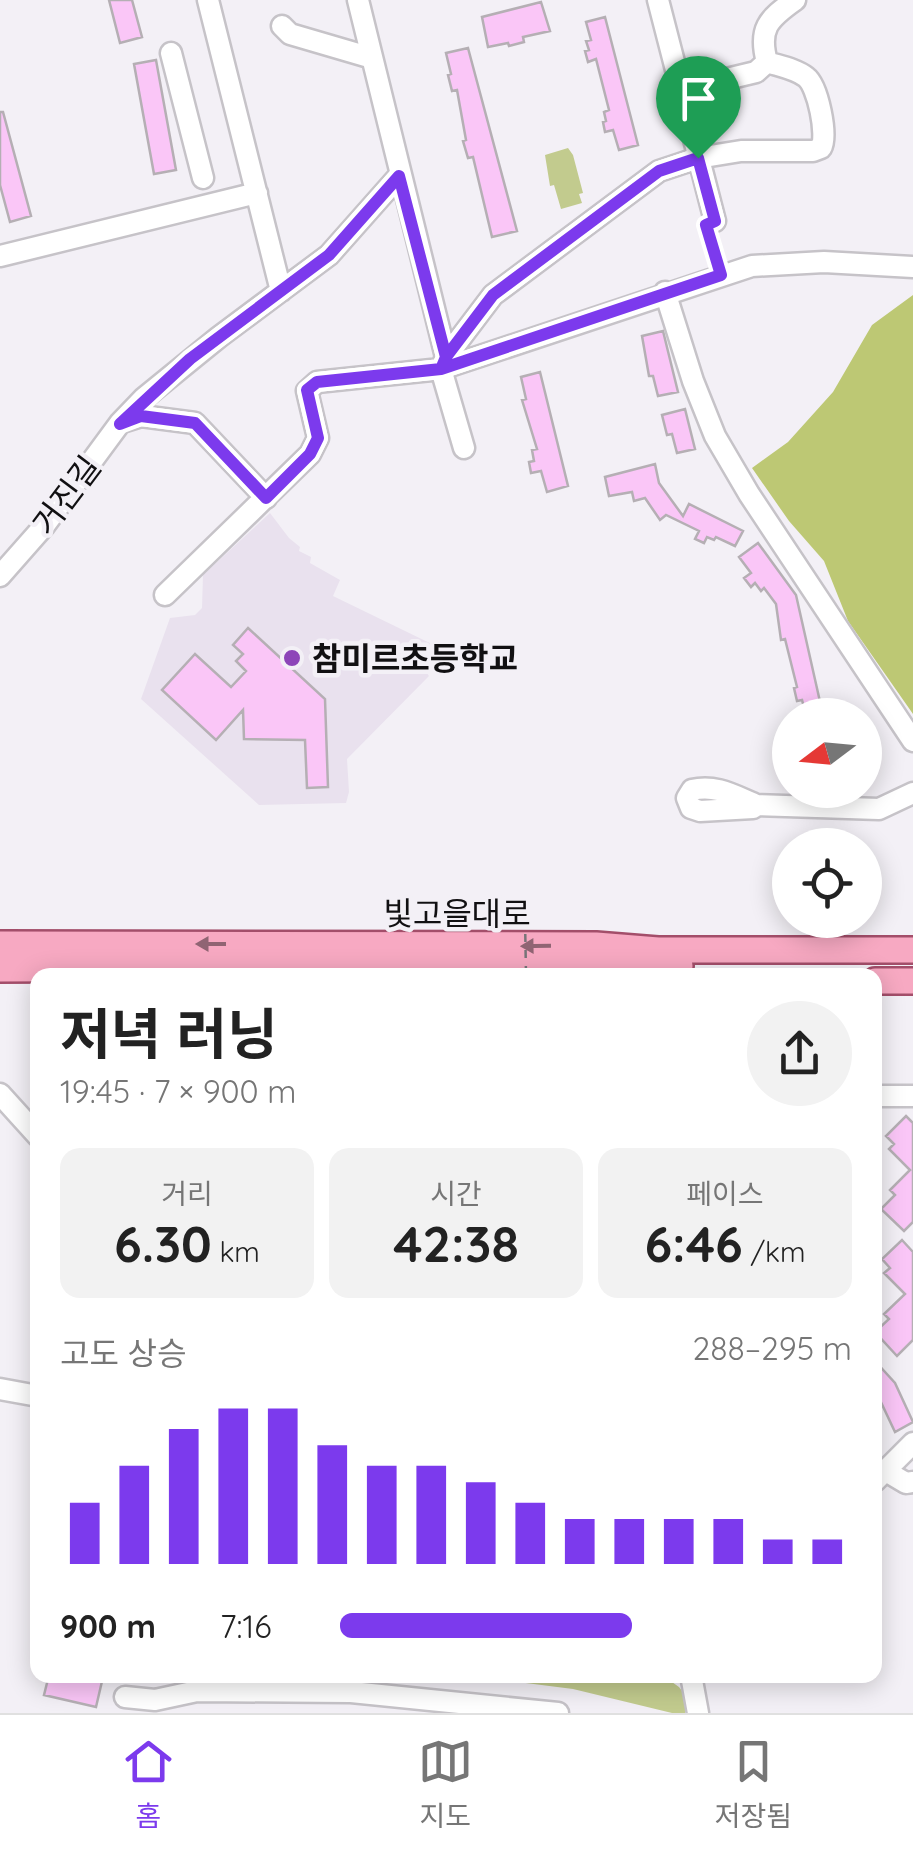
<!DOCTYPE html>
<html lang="ko">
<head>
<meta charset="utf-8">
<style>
  :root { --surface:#fff; --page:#f2f2f2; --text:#222; --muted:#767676; --line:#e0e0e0; --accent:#7c3aed }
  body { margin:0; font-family:Quicksand,"Noto Sans KR",sans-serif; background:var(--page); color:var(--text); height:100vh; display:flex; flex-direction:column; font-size:38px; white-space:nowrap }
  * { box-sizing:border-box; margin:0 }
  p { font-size:32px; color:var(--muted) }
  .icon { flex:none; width:55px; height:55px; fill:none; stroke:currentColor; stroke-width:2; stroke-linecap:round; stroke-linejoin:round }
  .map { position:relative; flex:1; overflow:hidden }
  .panel { position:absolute; left:30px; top:968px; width:852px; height:715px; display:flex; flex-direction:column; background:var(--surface); border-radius:20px; box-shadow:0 5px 25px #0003 }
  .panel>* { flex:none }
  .needle { width:65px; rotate:254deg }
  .controls { position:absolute; left:772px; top:698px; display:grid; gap:20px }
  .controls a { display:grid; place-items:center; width:110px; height:110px; border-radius:50%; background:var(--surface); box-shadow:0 5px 25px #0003; font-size:50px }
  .pin { position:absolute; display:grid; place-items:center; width:85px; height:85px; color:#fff; margin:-102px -42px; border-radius:50% 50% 50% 0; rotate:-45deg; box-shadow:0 0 10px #0007 }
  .pin .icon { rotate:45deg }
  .round { display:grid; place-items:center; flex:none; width:105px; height:105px; border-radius:52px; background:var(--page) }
  .summary { display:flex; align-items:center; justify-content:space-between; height:170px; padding:0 30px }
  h1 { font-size:55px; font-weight:700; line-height:75px }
  .figures { display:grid; grid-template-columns:repeat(3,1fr); gap:15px; height:170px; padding:10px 30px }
  .figures div { display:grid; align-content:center; border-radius:20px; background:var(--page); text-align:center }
  .figures b { font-size:50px; font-weight:700 }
  .figures small { font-size:28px; font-weight:400 }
  .figures p { font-size:28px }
  .chart { height:280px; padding:20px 30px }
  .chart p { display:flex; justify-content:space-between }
  .chart svg { width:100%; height:180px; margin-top:10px; stroke:var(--accent); stroke-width:6 }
  ul { padding:0 30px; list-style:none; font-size:32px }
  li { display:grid; grid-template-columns:160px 120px 1fr; align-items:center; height:75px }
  li i { height:25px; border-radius:12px; background:var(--accent) }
  .tab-bar { display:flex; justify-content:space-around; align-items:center; height:140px; border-top:2px solid var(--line); background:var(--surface); font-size:28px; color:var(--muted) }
  .tab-bar a { display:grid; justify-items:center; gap:5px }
  .tab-bar .on { color:var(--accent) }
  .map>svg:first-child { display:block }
</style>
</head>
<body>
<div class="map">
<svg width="913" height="1713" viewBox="0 0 913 1713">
  <rect width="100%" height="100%" fill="#f3f0f6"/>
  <path fill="#e9e1ee" d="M270 513 289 538 300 547 299 551 311 557 310 563 340 580 333 596 438 647 421 665 429 676 347 759 349 792 346 803 259 805 141 699 170 618 195 615 202 608 203 575Z"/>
  <path fill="#c2cb8e" d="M568 148 573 155 583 193 579 194 582 203 561 209 554 185 550 186 545 155Z
    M463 1675H662L679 1687 689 1700 685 1713H672L573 1689Z"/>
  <path fill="#bdc874" d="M913 295V714L848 621 824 561 789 521 752 468 788 442 833 392 872 325Z"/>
  <path fill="#fac6f7" stroke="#b5afb4" stroke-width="2.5" d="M109 0H132L142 37 120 43Z
    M541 2 550 31 523 37 524 42 509 46 508 43 488 47 482 17Z
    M605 17 638 145 619 150 613 130 605 132 603 122 606 121 604 112 609 110 596 59 588 62 585 51 589 50 586 41 591 40 586 22Z
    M468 48 517 231 492 237 473 157 468 158 463 141 466 140 457 90 452 91 448 75 451 74 446 53Z
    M156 60 176 170 154 174 134 64Z
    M0 112H3L31 216 10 222 0 185Z
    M663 331 678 392 658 396 653 376H649L642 336Z
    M540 372 568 486 547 492 541 471 531 473 529 462 534 461 532 450 537 449 522 400 526 399 521 377Z
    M685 409 695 449 677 453 672 434 667 435 662 415Z
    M655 464 659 483 683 516 689 504 743 531 735 546 716 537 714 540 707 537 704 543 695 539 699 531 666 515 660 520 645 498 634 501 632 492 609 496 605 477Z
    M758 543 796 595 823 715H806L802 700 797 701 794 688 797 687 785 639 781 640 776 604 764 588 761 591 755 583 751 587 744 578 751 573 739 557Z
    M248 628 325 699 328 787 307 788 305 740 244 739 243 710 216 740 162 690 195 654 231 687 246 671 236 661 243 654 233 645Z
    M906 1116 913 1123V1222L904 1231 881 1209 895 1195 890 1190 910 1170 889 1149 894 1144 886 1136Z
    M902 1240 913 1252V1340L897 1356 875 1332 889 1319 884 1314 905 1294 884 1273 890 1268 882 1259Z
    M875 1361 895 1383 913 1422 895 1432 878 1396 875 1399Z
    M49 1675 103 1677 96 1707 44 1695Z"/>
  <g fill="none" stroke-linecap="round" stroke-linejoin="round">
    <defs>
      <path id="minor" d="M208 0 281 291
        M358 0 446 357 441 369 464 448
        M658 0 715 221
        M282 26 290 34 372 58
        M171 53 203 178
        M681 90 756 72 767 62C758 29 768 19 795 0
        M0 256 257 193
        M665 292 693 381 715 436 749 494 913 741
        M446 357 493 295 659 171 698 158 741 151H813L821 148C828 136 818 86 806 77 796 69 779 66 767 62
        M122 422 141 416 195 423 266 498
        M0 576 44 526 120 423 144 398 219 337 329 255 399 176
        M165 595 310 454 318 438 307 391 317 382 441 369 752 266 824 262 913 267
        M757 805C735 796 716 784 692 790L687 798 691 808 700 811 753 808 757 805 879 809 913 793
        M0 1094 38 1136
        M875 1096H913
        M0 1389 38 1396
        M884 1470 906 1483 913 1482
        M875 1481 913 1443
        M691 1675 698 1713
        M125 1697 155 1700 197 1691 351 1692 558 1713"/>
      <path id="major" d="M0 944 596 945 658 950H913
        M0 969 680 966
        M875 981H913"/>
    </defs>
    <use href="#minor" stroke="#c6c3c8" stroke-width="25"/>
    <use href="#major" stroke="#a34e6a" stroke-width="30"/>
    <path stroke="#777579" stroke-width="2.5" stroke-dasharray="8 8" stroke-linecap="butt" d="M709 236 717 262
      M484 918H525"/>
    <use href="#minor" stroke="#fff" stroke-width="20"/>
    <use href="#major" stroke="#f7a9c2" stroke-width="25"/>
    <path stroke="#777579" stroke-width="2.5" stroke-dasharray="8 8" stroke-linecap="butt" d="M525 918 526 975"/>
  </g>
  <defs><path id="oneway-solid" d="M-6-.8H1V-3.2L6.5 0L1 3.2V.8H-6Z" transform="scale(2.5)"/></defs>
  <g fill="#906473">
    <use href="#oneway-solid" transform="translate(211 944) rotate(-180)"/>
    <use href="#oneway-solid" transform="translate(536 946) rotate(179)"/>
  </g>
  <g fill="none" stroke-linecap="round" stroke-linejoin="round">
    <defs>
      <path id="route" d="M698 158 659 171 493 295 446 357 441 369 317 382 307 390 318 438 310 454 266 498 195 423 141 416 120 424 190 359 329 255 399 176 446 357 441 369 721 275 706 225 715 221 698 158"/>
    </defs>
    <use href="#route" stroke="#fff" stroke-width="20"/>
    <use href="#route" stroke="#7c3aed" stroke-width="12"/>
  </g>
  <circle fill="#8d45b8" stroke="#f3f0f6" stroke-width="4" cx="292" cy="658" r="10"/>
  <g text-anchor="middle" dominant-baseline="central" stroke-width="9" stroke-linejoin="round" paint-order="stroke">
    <g font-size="32" fill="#111012" stroke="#f3f0f6">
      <text transform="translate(66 495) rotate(-53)">거진길</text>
      <text x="457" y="913">빛고을대로</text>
    </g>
    <g font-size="32" font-weight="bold" fill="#111012" stroke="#f3f0f6" text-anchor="start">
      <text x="312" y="658">참미르초등학교</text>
    </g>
  </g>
</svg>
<div class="controls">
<a><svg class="needle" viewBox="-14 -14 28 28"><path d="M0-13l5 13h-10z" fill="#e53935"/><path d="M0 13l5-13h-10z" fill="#767676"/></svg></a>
<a><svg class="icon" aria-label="locate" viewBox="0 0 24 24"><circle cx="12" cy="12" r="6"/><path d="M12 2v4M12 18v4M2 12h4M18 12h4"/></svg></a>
</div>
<div class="pin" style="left:698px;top:158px;background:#1e9e55"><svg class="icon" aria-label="arrive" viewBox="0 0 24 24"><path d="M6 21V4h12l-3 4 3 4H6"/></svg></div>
<section class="panel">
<div class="summary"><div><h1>저녁 러닝</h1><p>19:45 · 7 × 900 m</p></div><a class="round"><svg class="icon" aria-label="share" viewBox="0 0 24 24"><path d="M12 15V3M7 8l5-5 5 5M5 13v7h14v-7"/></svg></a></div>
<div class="figures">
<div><p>거리</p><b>6.30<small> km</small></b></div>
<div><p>시간</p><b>42:38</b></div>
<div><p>페이스</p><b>6:46<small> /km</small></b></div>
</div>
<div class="chart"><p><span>고도 상승</span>288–295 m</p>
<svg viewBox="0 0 160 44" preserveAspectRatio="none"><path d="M5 44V29M15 44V20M25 44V11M35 44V6M45 44V6M55 44V15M65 44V20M75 44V20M85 44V24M95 44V29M105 44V33M115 44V33M125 44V33M135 44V33M145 44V38M155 44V38"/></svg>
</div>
<ul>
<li><b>900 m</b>7:16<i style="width:57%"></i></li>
</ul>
</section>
</div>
<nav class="tab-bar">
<a class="on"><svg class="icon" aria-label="home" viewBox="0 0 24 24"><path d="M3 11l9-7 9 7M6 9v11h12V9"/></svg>홈</a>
<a><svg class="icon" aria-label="map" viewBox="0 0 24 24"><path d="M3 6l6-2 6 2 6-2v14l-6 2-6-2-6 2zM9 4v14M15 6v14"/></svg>지도</a>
<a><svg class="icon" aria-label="saved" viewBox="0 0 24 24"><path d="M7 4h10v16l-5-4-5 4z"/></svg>저장됨</a>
</nav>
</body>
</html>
